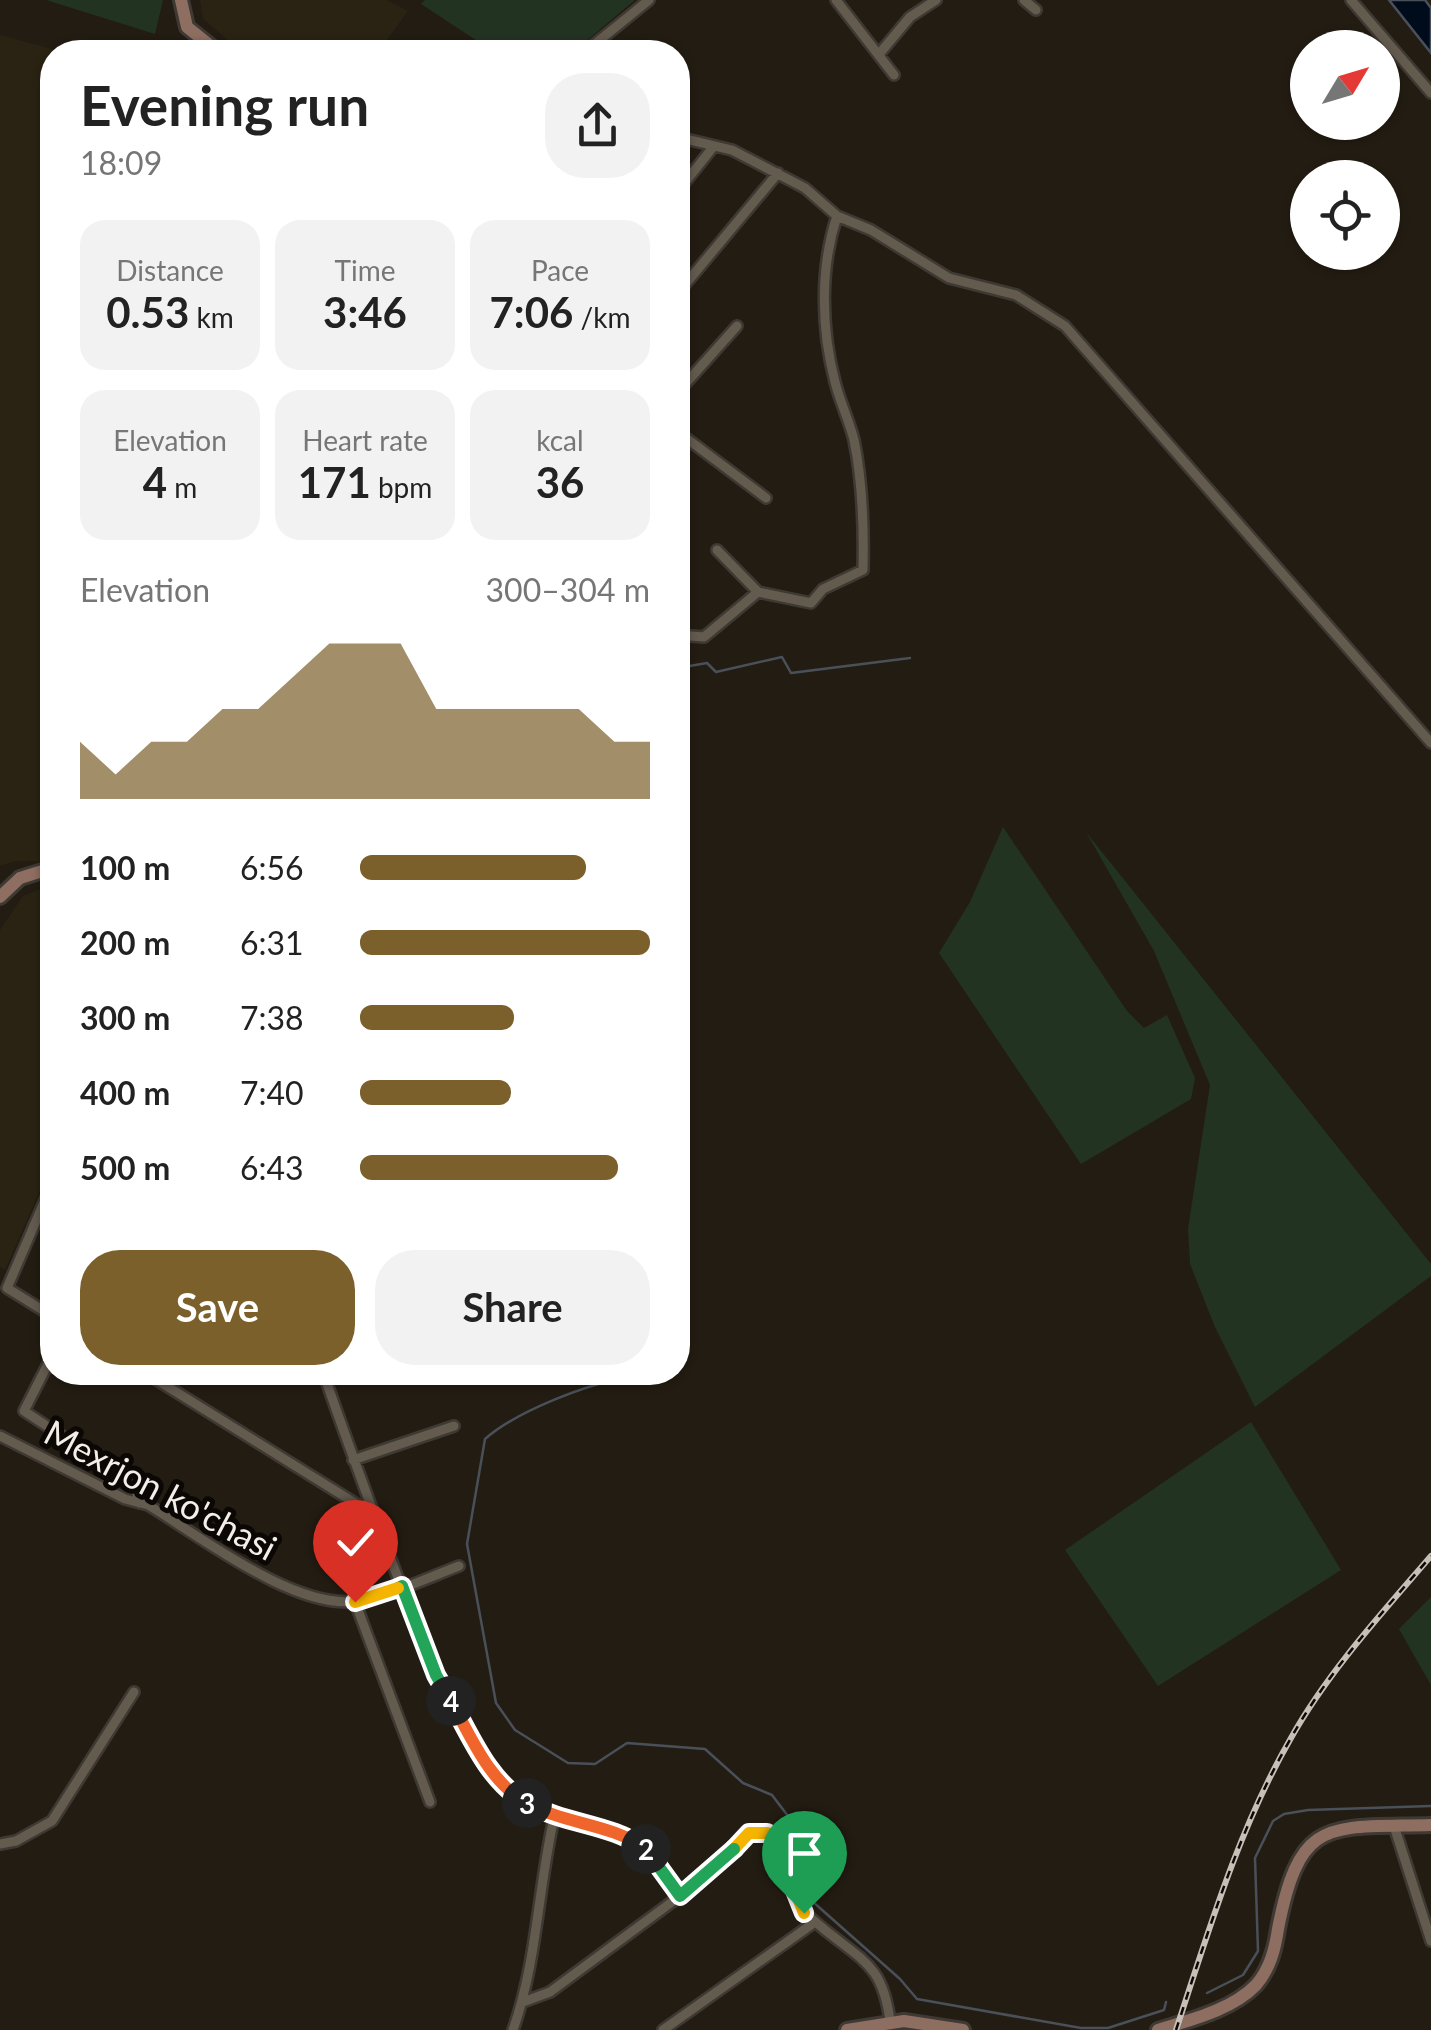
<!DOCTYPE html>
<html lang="en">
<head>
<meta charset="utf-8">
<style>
  :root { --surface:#fff; --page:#f2f2f2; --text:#222; --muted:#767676; --accent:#7b602b }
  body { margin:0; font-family:Lato,sans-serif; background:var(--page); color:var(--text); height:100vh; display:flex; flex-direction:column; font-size:38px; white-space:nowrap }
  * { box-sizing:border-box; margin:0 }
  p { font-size:32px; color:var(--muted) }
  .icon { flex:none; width:55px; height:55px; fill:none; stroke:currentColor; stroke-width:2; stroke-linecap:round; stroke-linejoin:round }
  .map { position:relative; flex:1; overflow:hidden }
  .panel { position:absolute; left:40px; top:40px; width:650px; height:1345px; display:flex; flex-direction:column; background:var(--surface); border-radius:40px; box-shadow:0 2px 8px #0004 }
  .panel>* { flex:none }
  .needle { width:65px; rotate:52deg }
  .tools { position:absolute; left:1290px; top:30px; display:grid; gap:20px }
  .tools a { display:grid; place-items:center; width:110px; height:110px; border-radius:50%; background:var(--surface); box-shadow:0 2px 8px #0004; font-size:50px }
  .pin { position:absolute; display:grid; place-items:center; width:85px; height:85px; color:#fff; margin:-102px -42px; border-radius:50% 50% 50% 0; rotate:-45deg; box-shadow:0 0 10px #0007 }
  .pin .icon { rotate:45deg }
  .km { position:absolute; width:50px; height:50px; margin:-25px; border-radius:50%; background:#222; color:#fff; font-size:28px; line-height:50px; text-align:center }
  .round { display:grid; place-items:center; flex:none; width:105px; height:105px; border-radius:40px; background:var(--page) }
  .headline { display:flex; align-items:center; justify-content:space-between; height:170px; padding:0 40px }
  h1 { font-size:55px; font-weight:700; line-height:75px }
  .metrics { display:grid; grid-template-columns:repeat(3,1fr); gap:15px; height:170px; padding:10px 40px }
  .metrics div { display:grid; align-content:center; border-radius:25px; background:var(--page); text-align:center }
  .metrics b { font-size:42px; font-weight:700 }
  .metrics small { font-size:28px; font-weight:400 }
  .metrics p { font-size:28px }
  .chart { height:280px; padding:20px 40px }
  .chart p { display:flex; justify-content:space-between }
  .chart svg { width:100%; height:180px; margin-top:10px; fill:var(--accent); opacity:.7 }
  .primary-button { display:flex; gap:20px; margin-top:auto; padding:20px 40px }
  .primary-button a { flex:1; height:115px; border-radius:40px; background:var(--accent); color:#fff; font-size:40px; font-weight:700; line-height:115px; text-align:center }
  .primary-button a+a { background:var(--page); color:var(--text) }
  ul { padding:0 40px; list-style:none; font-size:32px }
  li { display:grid; grid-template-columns:160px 120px 1fr; align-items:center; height:75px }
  li i { height:25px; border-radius:12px; background:var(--accent) }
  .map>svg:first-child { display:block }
</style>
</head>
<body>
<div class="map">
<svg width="1431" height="2030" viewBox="0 0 1431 2030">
  <rect width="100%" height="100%" fill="#231c12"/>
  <path fill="#2a2313" d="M200 0H387L408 11 378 52H243L203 19Z
    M0 35 63 52H52V861H16L0 866Z
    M49 886H52V1163L5 1270 0 1267V930L23 896Z"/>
  <path fill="#233322" d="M46 0H163L155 34Z
    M425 0H635L573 52H494L421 4Z
    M1003 827 1127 1011 1144 1028 1167 1015 1195 1078 1191 1099 1081 1164 939 953 970 902Z
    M1086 832 1431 1264V1276L1255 1407 1215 1327 1190 1264 1188 1229 1210 1085 1154 951Z
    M1251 1422 1341 1570 1158 1686 1065 1550Z
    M1431 1597V1685L1399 1629Z"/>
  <path fill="#000c1c" stroke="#495059" stroke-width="2.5" d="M1389 0H1425L1431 8V53Z"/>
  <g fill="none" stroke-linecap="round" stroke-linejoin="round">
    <path stroke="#495059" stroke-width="2.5" d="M678 668 707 663 716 672 782 657 791 673 910 658
      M678 979V989
      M629 1372V1377C587 1384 517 1411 485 1439L467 1544 496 1703 515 1730 568 1763 595 1764 627 1743 705 1749 743 1783 772 1795 791 1820 812 1901 900 1979 917 1999 1081 2028H1108L1164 2010 1166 2002
      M1207 1993 1243 1975 1258 1951 1255 1858 1273 1821 1284 1814 1308 1810 1431 1806"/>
    <defs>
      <path id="minor" d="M836 0 894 75
        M1024 0 1036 10
        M1351 0 1431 93
        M585 52 649 0
        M880 53 910 17 936 0
        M678 137 732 150 805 188 837 216 871 230 949 278 1016 295 1065 326 1431 743
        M678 191 714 146
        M678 293 778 173
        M678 392 737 326
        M678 432 766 498
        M717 550 758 592 811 603 823 589 863 570C864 526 863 484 854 440 849 420 840 402 835 382 821 328 820 268 837 216
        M678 635 704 637 758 592
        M52 1184 7 1288 52 1316
        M52 1356 24 1411 135 1484 139 1503
        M144 1372 371 1513
        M323 1372C349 1447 376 1520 404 1594 431 1662 458 1741 511 1793 548 1828 606 1815 643 1847 657 1859 668 1880 680 1896
        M0 1436 125 1499 148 1505C200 1536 295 1610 356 1601 390 1596 427 1578 459 1566
        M353 1460 454 1426
        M355 1602 430 1802
        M1394 1826 1431 1941
        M0 1844 16 1841 52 1821 134 1692
        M523 2002 550 1992 680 1896 749 1833C794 1834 783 1880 802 1909 808 1917 817 1923 825 1930 865 1962 883 1967 890 2021
        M513 2030C537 1962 538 1888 554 1818
        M663 2030 815 1922"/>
      <path id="secondary" d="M181 0 187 27 218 52
        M0 897 20 878 52 868
        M847 2030 904 2021 963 2030
        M1158 2030C1190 2020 1232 2010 1256 1985 1270 1969 1275 1949 1278 1929 1300 1815 1329 1828 1431 1825"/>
    </defs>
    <use href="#minor" stroke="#3f3934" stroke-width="14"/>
    <use href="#secondary" stroke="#3f3934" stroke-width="18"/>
    <use href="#minor" stroke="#645b4f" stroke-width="9"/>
    <use href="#secondary" stroke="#8e6e61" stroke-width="12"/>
    <defs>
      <path id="rail" d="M1176 2030C1209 1930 1238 1830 1291 1738 1328 1672 1382 1613 1431 1556"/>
    </defs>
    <use href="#rail" stroke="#c7c0b9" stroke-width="6"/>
    <use href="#rail" stroke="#0a0704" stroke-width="2.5" stroke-dasharray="8" stroke-linecap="butt"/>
  </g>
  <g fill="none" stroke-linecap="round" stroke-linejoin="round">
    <defs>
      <path id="split-1" d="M734 1849 749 1833H767L774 1838 804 1913"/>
      <path id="split-2" d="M646 1849 680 1896 734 1849"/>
      <path id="split-3" d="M527 1803C566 1825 610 1823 646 1849"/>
      <path id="split-4" d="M451 1701C471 1737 489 1782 527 1803"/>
      <path id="split-5" d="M398 1588 402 1586 436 1675 451 1701"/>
      <path id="split-6" d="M355 1602 398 1588"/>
    </defs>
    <use href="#split-1" stroke="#fff" stroke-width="20"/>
    <use href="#split-2" stroke="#fff" stroke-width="20"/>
    <use href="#split-3" stroke="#fff" stroke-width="20"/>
    <use href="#split-4" stroke="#fff" stroke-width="20"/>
    <use href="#split-5" stroke="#fff" stroke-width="20"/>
    <use href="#split-6" stroke="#fff" stroke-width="20"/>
    <use href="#split-1" stroke="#f5b400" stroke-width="12"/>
    <use href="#split-2" stroke="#22a559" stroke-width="12"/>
    <use href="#split-3" stroke="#f0652b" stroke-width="12"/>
    <use href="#split-4" stroke="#f0652b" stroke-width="12"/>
    <use href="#split-5" stroke="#22a559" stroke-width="12"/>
    <use href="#split-6" stroke="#f5b400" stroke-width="12"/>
  </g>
  <g text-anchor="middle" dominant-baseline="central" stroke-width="10" stroke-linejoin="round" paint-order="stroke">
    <g font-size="35" fill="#f4eee8" stroke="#0a0704">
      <text transform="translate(161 1489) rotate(28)">Mexrjon ko'chasi</text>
    </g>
  </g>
</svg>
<div class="tools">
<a><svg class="needle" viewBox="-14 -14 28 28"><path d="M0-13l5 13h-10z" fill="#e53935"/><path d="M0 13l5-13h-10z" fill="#767676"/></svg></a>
<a><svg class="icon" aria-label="locate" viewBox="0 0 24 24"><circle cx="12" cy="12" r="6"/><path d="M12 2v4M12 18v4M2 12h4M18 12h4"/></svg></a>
</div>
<div class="pin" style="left:804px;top:1913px;background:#1e9e55"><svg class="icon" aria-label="arrive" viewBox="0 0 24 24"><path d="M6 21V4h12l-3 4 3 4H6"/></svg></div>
<div class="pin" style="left:355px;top:1602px;background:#d93025"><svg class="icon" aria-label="check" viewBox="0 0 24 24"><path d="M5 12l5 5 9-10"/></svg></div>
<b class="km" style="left:646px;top:1849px">2</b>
<b class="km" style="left:527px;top:1803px">3</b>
<b class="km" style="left:451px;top:1701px">4</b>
<section class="panel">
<div class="headline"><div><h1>Evening run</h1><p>18:09</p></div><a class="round"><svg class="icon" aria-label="share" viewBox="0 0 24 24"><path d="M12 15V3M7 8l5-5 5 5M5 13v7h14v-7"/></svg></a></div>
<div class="metrics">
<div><p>Distance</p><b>0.53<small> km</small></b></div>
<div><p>Time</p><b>3:46</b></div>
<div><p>Pace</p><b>7:06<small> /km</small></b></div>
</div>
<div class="metrics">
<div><p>Elevation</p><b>4<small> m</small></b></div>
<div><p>Heart rate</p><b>171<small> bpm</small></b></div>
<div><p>kcal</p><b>36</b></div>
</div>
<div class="chart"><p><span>Elevation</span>300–304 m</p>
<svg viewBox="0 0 160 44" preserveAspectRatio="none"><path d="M0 44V30L10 38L20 30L30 30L40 22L50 22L60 14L70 6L80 6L90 6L100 22L110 22L120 22L130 22L140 22L150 30L160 30V44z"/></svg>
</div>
<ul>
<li><b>100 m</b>6:56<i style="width:78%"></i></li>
<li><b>200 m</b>6:31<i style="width:100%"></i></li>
<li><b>300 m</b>7:38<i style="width:53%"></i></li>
<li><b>400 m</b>7:40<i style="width:52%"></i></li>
<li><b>500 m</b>6:43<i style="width:89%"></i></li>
</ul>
<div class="primary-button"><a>Save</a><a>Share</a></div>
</section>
</div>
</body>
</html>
